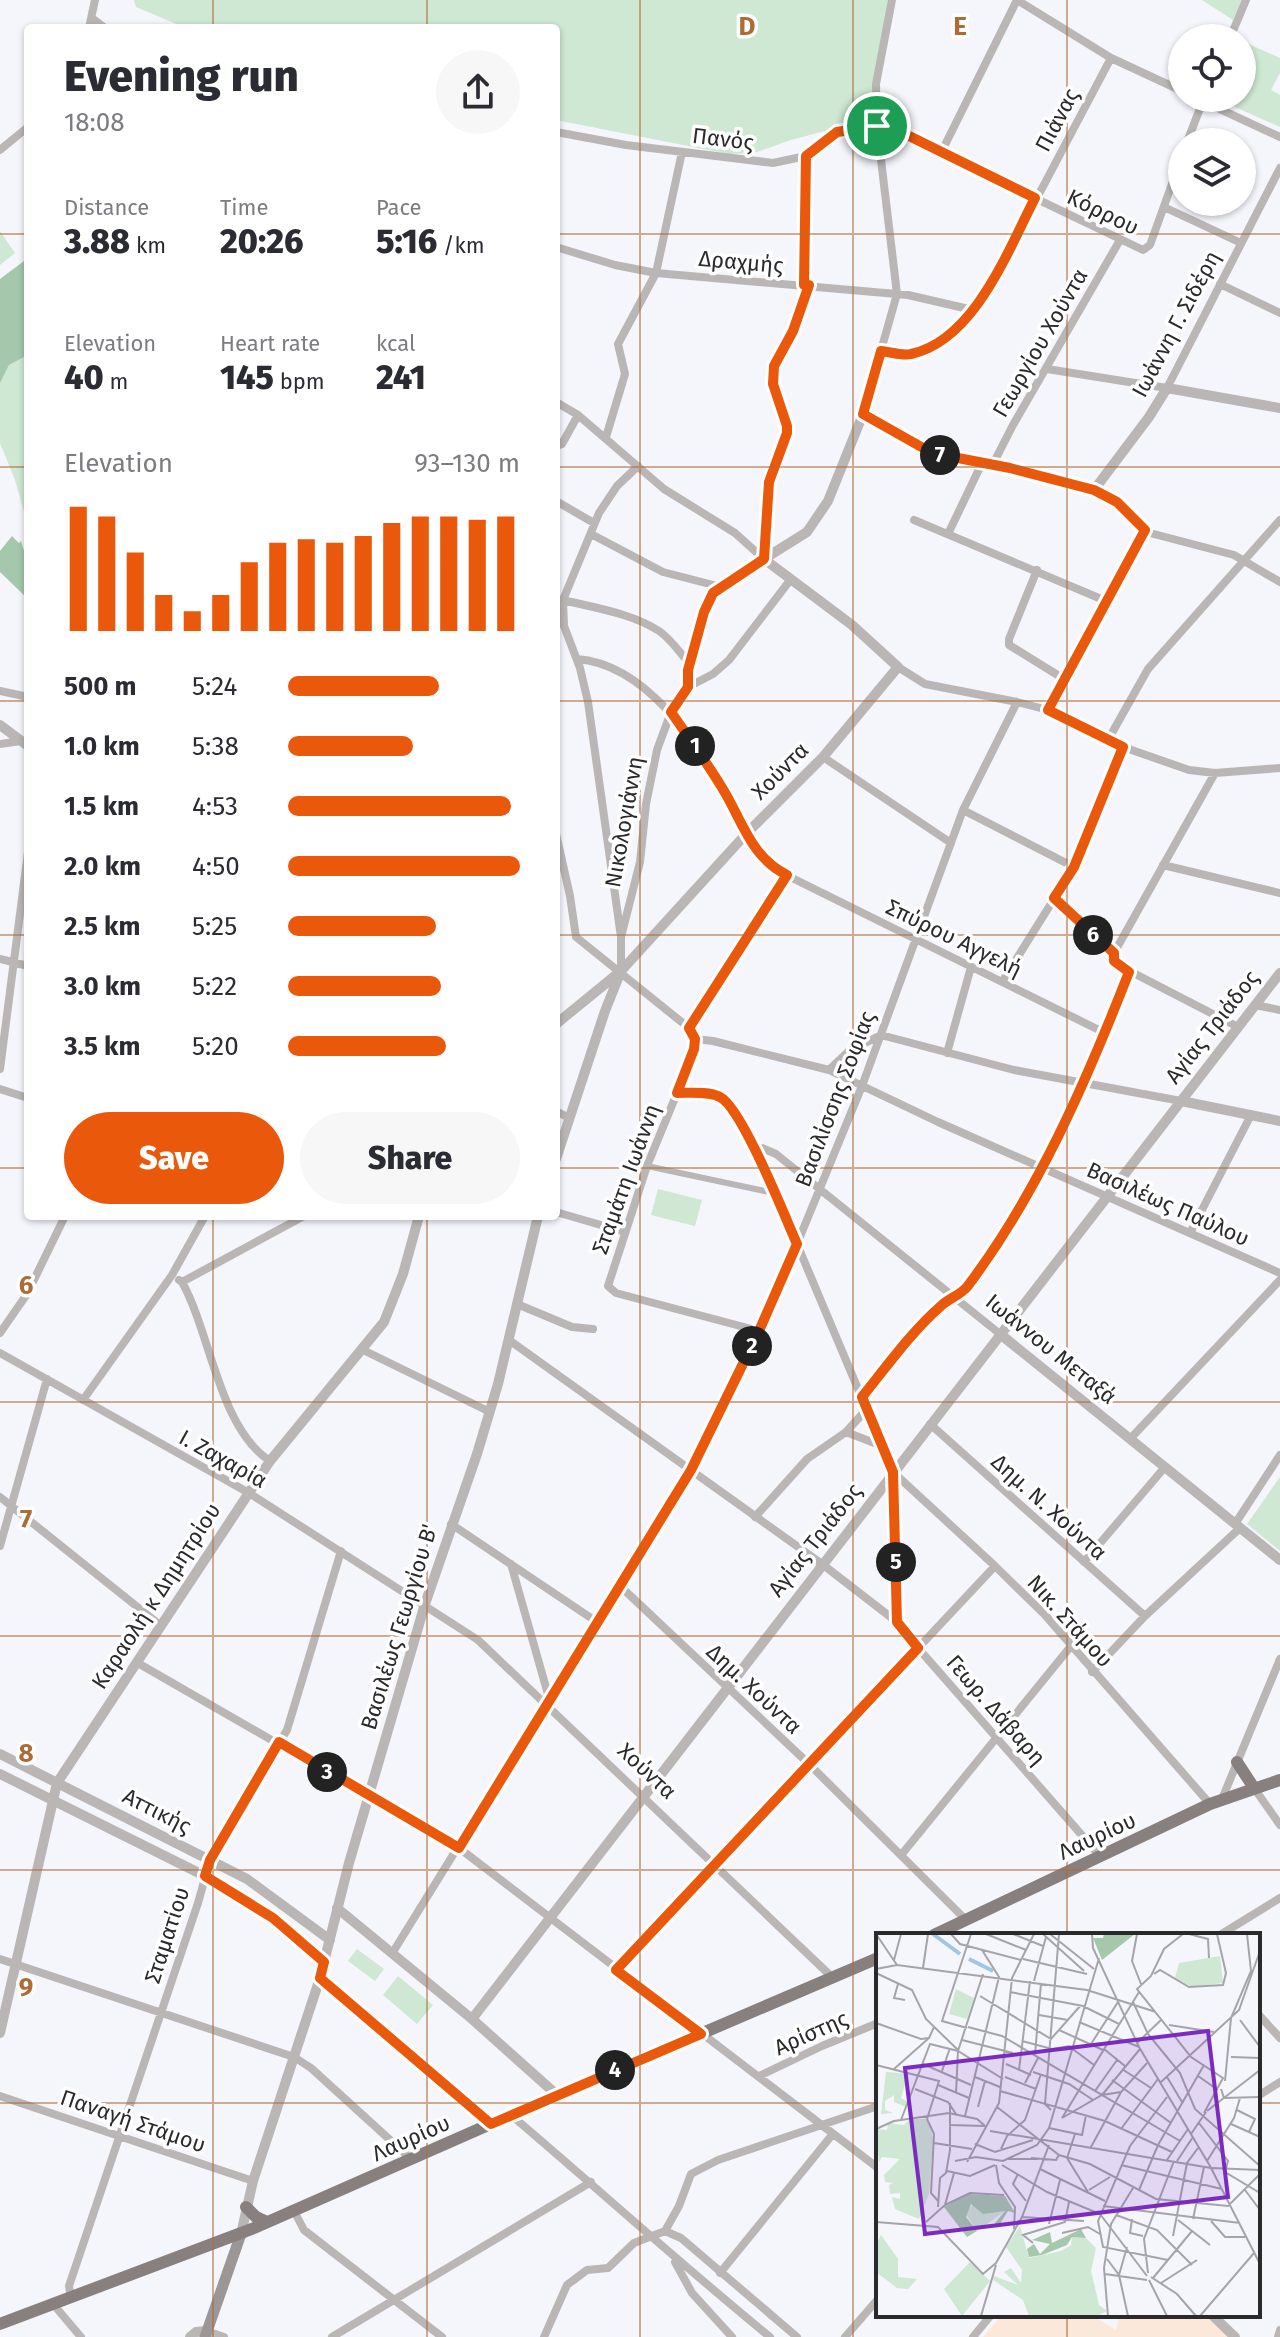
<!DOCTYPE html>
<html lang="en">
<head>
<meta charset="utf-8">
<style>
  :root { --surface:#fff; --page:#f7f7f7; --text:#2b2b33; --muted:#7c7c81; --accent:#ea580c }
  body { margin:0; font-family:"Fira Sans",sans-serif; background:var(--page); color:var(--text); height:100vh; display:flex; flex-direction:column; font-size:30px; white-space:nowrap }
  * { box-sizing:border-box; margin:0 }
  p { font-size:26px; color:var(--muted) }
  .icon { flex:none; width:44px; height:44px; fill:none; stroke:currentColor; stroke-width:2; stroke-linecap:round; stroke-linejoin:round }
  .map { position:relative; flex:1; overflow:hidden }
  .panel { position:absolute; left:24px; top:24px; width:536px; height:1196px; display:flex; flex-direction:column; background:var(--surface); border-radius:8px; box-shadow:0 2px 6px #0004 }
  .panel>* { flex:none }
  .buttons { position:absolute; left:1168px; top:24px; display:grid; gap:16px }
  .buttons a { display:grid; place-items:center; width:88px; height:88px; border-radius:50%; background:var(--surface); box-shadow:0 2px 6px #0004; font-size:40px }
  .pin { position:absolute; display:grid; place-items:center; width:68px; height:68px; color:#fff; margin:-34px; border:4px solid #fff; border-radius:50%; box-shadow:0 2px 8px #0007 }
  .km { position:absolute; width:40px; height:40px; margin:-20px; border-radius:50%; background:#222; color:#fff; font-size:22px; line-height:40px; text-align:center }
  .round { display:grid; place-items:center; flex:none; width:84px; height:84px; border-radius:42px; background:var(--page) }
  .summary { display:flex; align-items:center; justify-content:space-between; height:136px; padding:0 40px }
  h1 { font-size:44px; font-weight:800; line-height:60px }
  .stats { display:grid; grid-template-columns:repeat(3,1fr); gap:12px; height:136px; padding:8px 40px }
  .stats div { display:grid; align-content:center }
  .stats b { font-size:34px; font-weight:800 }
  .stats small { font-size:22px; font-weight:400 }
  .stats p { font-size:22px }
  .chart { height:224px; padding:16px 40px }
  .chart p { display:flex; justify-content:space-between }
  .chart svg { width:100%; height:144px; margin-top:8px; stroke:var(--accent); stroke-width:6 }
  .cta { display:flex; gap:16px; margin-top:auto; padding:16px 40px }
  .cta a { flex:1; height:92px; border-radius:48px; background:var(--accent); color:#fff; font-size:32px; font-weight:800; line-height:92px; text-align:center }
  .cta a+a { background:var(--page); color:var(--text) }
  ul { padding:0 40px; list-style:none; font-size:26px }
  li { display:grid; grid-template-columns:128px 96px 1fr; align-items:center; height:60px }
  li i { height:20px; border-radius:10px; background:var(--accent) }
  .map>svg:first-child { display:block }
</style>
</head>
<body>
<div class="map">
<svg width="1280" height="2337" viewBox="0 0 1280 2337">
  <rect width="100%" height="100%" fill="#f5f5fc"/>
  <path fill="#fbe8d8" d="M1002 2315H1091L1116 2330 1120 2315H1204L1229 2337H983Z"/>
  <path fill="#cee8d3" d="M134 0H889L873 123 840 127 791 140 754 153 729 154 556 120V28H186L136 7Z
    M1202 0H1242L1233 20Z
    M1242 41 1280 58V73L1271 90 1280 95V127L1215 98H1242Z
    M0 231 15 253 0 265Z
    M28 355V526L15 480 0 443V383L9 365Z
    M658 1189 702 1200 695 1226 651 1215Z
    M1280 1477V1551L1247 1524Z
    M357 1949 384 1969 375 1981 348 1961Z
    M398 1976 433 2005 417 2024 383 1995Z"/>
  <path fill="#a5c8ac" d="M28 258V355L9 365 0 383V279Z
    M12 536 19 543 21 541 28 564V599L0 572V551Z"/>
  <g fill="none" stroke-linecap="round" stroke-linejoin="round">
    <path stroke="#bab6b5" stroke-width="6" d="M677 1093C732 1093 733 1104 754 1151
      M647 1166 774 1193"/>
    <path stroke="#bab6b5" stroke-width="8" d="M1017 0 1111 58 1182 91
      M93 19 105 28
      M89 28 95 0
      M1230 38 1246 0
      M1196 98 1280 137
      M556 132 626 145 773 163 806 156 843 130 867 126 887 127 1143 250 1150 245 1182 156
      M1187 142 1204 98
      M0 150 28 127
      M941 153 1017 0
      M1164 207 1241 243
      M556 247 615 265 656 273 908 295 973 310
      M1220 284 1280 313
      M804 285 806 156
      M881 351 910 355 934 344 955 332 985 296 1111 58
      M1047 369 1167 388 1280 168
      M556 402 578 415 664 489 735 533 764 559
      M863 414 897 294 877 126 876 84 892 0
      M606 437 625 374 618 344 656 273 682 152
      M556 446 562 444 578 415
      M993 464 1013 425 1120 240
      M1094 490 1117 502 1150 533 1234 555 1280 582
      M556 501 594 523
      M914 520 1106 601
      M591 534 663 572 721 587 764 559
      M948 534 982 463
      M764 559 769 482 787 433 782 410 773 384 774 366 793 331 809 285
      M1037 570 1009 639V645L1064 679
      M563 600C595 608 631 613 659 631 671 639 680 653 689 663
      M577 659C645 664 698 742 727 797 741 822 751 850 774 869L1105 1033
      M898 667 925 684 1017 702 1048 710 1123 747 1189 770 1215 773 1280 768
      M688 687C684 665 704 600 721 587
      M0 691 28 697
      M1048 710 1145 530
      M1108 740 1148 669 1280 520
      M0 744 21 741
      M823 757 951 843
      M963 810 1074 867
      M556 834 570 896 576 937 689 1028 695 1039
      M1163 865 1280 893
      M1054 898 1114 953 1116 964 1238 1027
      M621 937 588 702 580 668 564 626 563 600 599 513 617 486 638 466
      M1114 953 1215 773
      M0 959 28 966
      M621 971V937L640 862 646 804 657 750 671 712 688 687 713 674 729 660 791 579
      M1002 982 1074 867 1123 747
      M1255 1005 1280 1010
      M689 1028 787 875
      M695 1039 713 1041 829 1070 938 1122 1280 1273
      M695 1039 677 1093 647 1166 608 1286 616 1293 759 1331
      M947 1053 971 967
      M0 1069 28 852
      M829 1070 849 1051 881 1035 1014 1070 1181 1101
      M0 1089 28 1098
      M556 1111 569 1118
      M556 1212 625 1232
      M1190 1233 1251 1115
      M179 1280 182 1282 304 1216
      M182 1282C211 1334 219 1428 270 1461
      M517 1304 572 1327 593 1329
      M0 1333 27 1294 65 1216
      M509 1340 822 1564 897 1622 918 1648 1101 1857
      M361 1349 490 1412
      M0 1353 249 1493 478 1640 833 1978
      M862 1397C887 1366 912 1331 942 1305 950 1298 960 1295 967 1287 1039 1193 1086 1082 1129 972
      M83 1400 172 1275 205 1216
      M930 1424 1145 1616
      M846 1432 882 1446
      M1130 1439 1280 1280
      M893 1472 995 1566 1045 1615 1210 1804
      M0 1497 160 1625
      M755 1517 807 1459 846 1432 867 1409
      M451 1524 597 1622
      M1235 1524 1280 1455
      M0 1546 47 1379
      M1084 1562 1165 1467
      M511 1564 549 1698
      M620 1586 809 1764 966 1920
      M897 1622 893 1472 797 1244 754 1151 762 1148 776 1154 1000 1334
      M136 1662 459 1848 878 2168
      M1092 1672 1145 1616 1240 1528
      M1254 1788 1280 1825
      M1222 1799 1280 1659
      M902 1854 1071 1646
      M1220 1935 1280 1898
      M393 1952 691 1470 759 1331 797 1244 862 1086 963 810 1017 702
      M0 1959 294 2057 311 2068 411 2159
      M616 1970 995 1566
      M1258 2014 1280 2038
      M759 2076 822 2046 878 2023
      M0 2096 253 2181
      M1258 2096 1280 2082
      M511 2115C598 2189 682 2265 770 2337
      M294 2211 304 2230 442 2337
      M665 2231 681 2238 797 2337
      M675 2262 692 2293 732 2337
      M720 2273 832 2135
      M71 2298 69 2286 198 1903 210 1860 287 1730 341 1551
      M53 2304 81 2337
      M206 2331 224 2337
      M332 2337 591 2182
      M544 2337 567 2285 587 2270 608 2268 634 2243 665 2231 679 2206 691 2174 718 2160 878 2106
      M845 2337 878 2299
      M973 2337 991 2315
      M1278 2337 1280 2330"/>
    <path stroke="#bab6b5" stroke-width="10" d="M0 725 28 746
      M556 1024 621 971 746 834 823 757 898 667 852 625 764 559 807 532 828 501 863 414 932 453 1010 468 1094 490 1149 417 1167 388 1280 408
      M1181 1101 1280 1121
      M556 1159 605 1011 619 976
      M1000 1334 1280 1560
      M0 1754 247 1879 330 1940
      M0 1774 205 1876 273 1918 324 1962
      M337 1908 472 2019 557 2095
      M320 1978 491 2124
      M472 2019 1280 973
      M0 2033 57 1783 270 1461 384 1322 403 1274 419 1216
      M241 2234 253 2181 320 1978 349 1863 425 1604 477 1454 498 1384 538 1216
      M1212 2315 1235 2337
      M190 2337 196 2332 206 2331"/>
    <path stroke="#9c9696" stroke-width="11" d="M205 2337 241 2234"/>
    <path stroke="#87807f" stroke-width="12" d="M1237 1762 1254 1788
      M934 1935 1210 1804 1280 1780
      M246 2207 256 2217 267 2222
      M0 2324 254 2228 511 2115 878 1958"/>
  </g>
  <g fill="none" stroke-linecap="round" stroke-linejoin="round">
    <defs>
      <path id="route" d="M877 126 899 131 1035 198C1008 250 975 340 911 354 903 356 890 352 881 351L863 414 932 453 1010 468 1094 490 1117 502 1145 530 1048 710 1123 747 1074 867 1054 898 1114 953V961L1129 972C1086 1082 1038 1193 967 1287 960 1295 950 1298 942 1305 912 1331 887 1366 862 1397L893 1472 897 1622 918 1648 616 1970 701 2034 491 2124 320 1978 324 1962 273 1918 205 1876 210 1860 279 1742 459 1848 691 1470 759 1331 797 1244C785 1217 742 1108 720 1097 709 1091 690 1093 677 1093L694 1049 695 1039 689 1028 787 875C752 858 743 823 724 791 708 764 689 738 671 712L688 687V670L704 612 713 593 764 559 769 482 787 433V426L773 384 774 366 793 331 809 285H804L806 156 837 132Z"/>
    </defs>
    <use href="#route" stroke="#fff" stroke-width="16"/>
    <use href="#route" stroke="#ea580c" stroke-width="10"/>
  </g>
  <path fill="none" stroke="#ad6c37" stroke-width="2" stroke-opacity="0.55" d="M213 0V28M427 0V28M640 0V2337M853 0V2337M1067 0V1935M0 234H28M556 234H1280M0 467H28M556 467H1280M0 701H28M556 701H1280M0 935H28M556 935H1280M0 1168H28M556 1168H1280M213 1216V2337M427 1216V2337M0 1402H1280M0 1636H1280M0 1870H1280M0 2103H878M1258 2103H1280M1067 2315V2337"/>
  <g text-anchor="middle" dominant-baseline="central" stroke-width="7" stroke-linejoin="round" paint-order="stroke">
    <g font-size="22" fill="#2a2a2d" stroke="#fff">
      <text transform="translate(1057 120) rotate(-62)">Πιάνας</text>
      <text transform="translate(723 139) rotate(7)">Πανός</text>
      <text transform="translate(1103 212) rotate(26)">Κόρρου</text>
      <text transform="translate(741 262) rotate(5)">Δραχμής</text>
      <text transform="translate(1176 324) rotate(-62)">Ιωάννη Γ. Σιδέρη</text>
      <text transform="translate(1040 343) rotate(-60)">Γεωργίου Χούντα</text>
      <text transform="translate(780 771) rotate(-45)">Χούντα</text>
      <text transform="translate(624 822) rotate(-80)">Νικολογιάννη</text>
      <text transform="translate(954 938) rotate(26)">Σπύρου Αγγελή</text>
      <text transform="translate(1212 1027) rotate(-52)">Αγίας Τριάδος</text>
      <text transform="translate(835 1099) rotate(-69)">Βασιλίσσης Σοφίας</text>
      <text transform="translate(626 1179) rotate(-70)">Σταμάτη Ιωάννη</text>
      <text transform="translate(1168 1204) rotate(24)">Βασιλέως Παύλου</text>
      <text transform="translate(1051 1349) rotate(39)">Ιωάννου Μεταξά</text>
      <text transform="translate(223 1459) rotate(29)">Ι. Ζαχαρία</text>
      <text transform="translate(1049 1507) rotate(42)">Δημ. Ν. Χούντα</text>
      <text transform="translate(815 1540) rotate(-52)">Αγίας Τριάδος</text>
      <text transform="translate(156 1596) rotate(-57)">Καραολή κ Δημητρίου</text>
      <text transform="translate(1070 1621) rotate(48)">Νικ. Στάμου</text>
      <text transform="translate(399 1627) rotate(-73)">Βασιλέως Γεωργίου Β'</text>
      <text transform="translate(754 1689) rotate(43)">Δημ. Χούντα</text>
      <text transform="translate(996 1710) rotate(49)">Γεωρ. Δάβαρη</text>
      <text transform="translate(647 1771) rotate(43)">Χούντα</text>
      <text transform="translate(157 1811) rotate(27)">Αττικής</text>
      <text transform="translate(1097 1836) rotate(-25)">Λαυρίου</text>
      <text transform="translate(167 1935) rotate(-72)">Σταματίου</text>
      <text transform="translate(811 2033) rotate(-24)">Αρίστης</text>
      <text transform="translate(133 2121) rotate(19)">Παναγή Στάμου</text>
      <text transform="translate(411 2138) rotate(-24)">Λαυρίου</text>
    </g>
  </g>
  <g transform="translate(876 1933)">
    <rect width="384" height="384" fill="#f5f5fc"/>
    <path d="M344 23 347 50 316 54 299 45 303 30ZM80 56 98 65 91 86 73 81ZM10 139 32 141 25 165 32 169 30 174 18 169V162L9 168V177L17 180 5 181ZM34 186H51L57 204 53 261 43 286 19 276 16 264 24 266V260L14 261 13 252 17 250 9 249 8 242 24 226 6 224 3 229 0 196 11 197 12 190 28 192ZM97 271 112 279 129 278 101 298 89 280ZM144 293 153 325 185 318 195 312 196 304 210 305 220 315 215 338 223 372 231 378 221 383H153L147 367 117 347 118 343 142 352 128 339 135 335 145 350 146 337 130 314ZM5 302 22 326V344L41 346 32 356 21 355 0 339V311ZM94 329 114 348 86 383 68 356Z" fill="#cee8d3"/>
    <path d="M228 1H259L226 27 217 5H227ZM92 261 129 263 139 280 132 278 122 294 119 290 129 278 107 281 95 271 90 284 101 298 91 304 68 274ZM205 296 210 305 196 304 191 312 166 322 153 324 151 316 158 311 164 321 174 311 156 307 174 299 176 310Z" fill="#a5c8ac"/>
    <path fill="none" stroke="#a1c6e1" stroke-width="4" d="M57 1 84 21M93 26 117 38"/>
    <path fill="none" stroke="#a4a4a9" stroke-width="2" d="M0 1 21 32M75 1 84 11 145 27M110 1 150 17M137 1 167 13M167 1 208 38M174 1 218 36M216 1 217 15 263 114 334 233 384 331M261 1 256 28 265 51M307 1 288 16 275 43 261 56 315 124 347 145 328 180M313 1 332 6 333 25M147 26 211 41M18 27 25 1M47 35 52 1M0 36 21 32 211 57 280 79M0 40 36 57 50 86 82 117M278 41 284 37 313 54 347 52 350 40 341 1M158 48 170 4M22 51 18 65 29 67M134 59 207 73 243 91M104 63 175 106 205 72M257 69 272 101 304 140 319 176 384 233M163 82 192 87M364 87 384 114M203 89 263 114M0 90 45 106 53 105 58 94M293 92 338 99M92 94 126 103 304 208M91 95 66 88 95 1M183 97 227 117M86 107 137 120M146 108 176 116 194 113M261 110 285 87M215 111 242 69M194 114 218 132M228 116 249 133M159 122 165 50M355 124 384 125M47 131 95 152M130 131 155 142M0 132 63 148 51 186M18 136 53 105M246 136 275 155M143 137 154 48M66 138 74 115M157 139 193 151 217 167M322 143 342 157M99 144 124 154M129 144 160 156M291 144 306 169M236 147 295 190M349 148 355 85 375 38 371 1M285 149 363 77 384 18M149 150 162 125M62 152 93 165M39 156 72 169 80 181M345 156 348 165 384 164M124 158 229 188 296 219M219 158 241 127M80 160 82 118 107 41M226 162 264 116M291 164 254 213 222 288 227 314 292 327M102 174 109 148M121 174 183 222 214 231 280 266 352 273 384 241M175 177 169 171 183 1M361 177 379 186 373 199M331 178 384 137M89 183 123 44 106 17M186 185 263 59M186 185 226 162 245 159M51 186 58 201 55 260 63 269M25 187 54 111 82 118 127 146M323 190 352 228 349 239 384 260M355 191 384 204M73 192 109 193M173 195 206 202 210 182M0 196 18 188 73 180 101 186 109 193M245 196 282 146M114 198 335 235M315 201 330 179M58 210 96 216M99 211 119 219 157 207M215 214 245 159 271 130M125 216 131 203 149 187 165 141M155 225 180 227 183 222M191 225 212 259M191 225 199 201M133 226H162M291 227 312 196M79 228 100 224 127 228M127 228 161 212 173 195 223 25M301 228 317 204M331 228 358 185 364 165M91 229 123 170 136 45 158 1M120 232 123 250 139 274 138 296M126 232 171 259 224 281 271 343M245 232 346 256M336 235 384 237M164 236 229 268M71 238 94 243 119 232M142 241 137 251 150 268M213 257 234 244M263 257 282 212 328 132M369 257 384 277M69 272 94 260 128 262M227 273 364 290M62 274 64 245 70 240 74 217V170M240 282 281 297 316 332M146 284 208 288M256 286 254 300 267 303M317 286 328 234M302 287 334 312M335 288 349 304H369M0 289 62 294 107 341 120 330 146 284 173 212M50 289 69 272 78 240M173 291 184 247M186 300 212 294 224 301M297 303 311 230 322 215M157 310 147 302 189 289 193 269M231 326 243 342 252 383M272 340 268 306 298 228M229 341 271 347M243 342 251 314M275 344 301 361 320 383M277 345 316 298M273 347 291 383M285 350 321 327M105 383 120 332M232 383 228 335 235 291 257 255M324 383 378 320"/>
    <path fill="#7b2cbf" fill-opacity="0.15" stroke="#7b2cbf" stroke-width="4" d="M332 98 352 264 49 301 29 135Z"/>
    <rect width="384" height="384" fill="none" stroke="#2a2a2d" stroke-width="4"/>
  </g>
  <g font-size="26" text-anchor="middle" font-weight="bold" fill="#ad6c37" stroke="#fff" stroke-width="7" stroke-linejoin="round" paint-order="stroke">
    <text x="747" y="35">D</text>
    <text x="960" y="35">E</text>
    <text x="26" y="1294">6</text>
    <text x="26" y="1528">7</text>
    <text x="26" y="1762">8</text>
    <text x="26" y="1996">9</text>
  </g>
</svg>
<div class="buttons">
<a><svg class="icon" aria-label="locate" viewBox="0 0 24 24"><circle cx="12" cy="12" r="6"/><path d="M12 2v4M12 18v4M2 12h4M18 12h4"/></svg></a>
<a><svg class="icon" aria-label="layers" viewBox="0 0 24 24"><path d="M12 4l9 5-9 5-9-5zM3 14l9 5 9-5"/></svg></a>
</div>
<div class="pin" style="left:877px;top:126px;background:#1e9e55"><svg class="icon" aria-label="arrive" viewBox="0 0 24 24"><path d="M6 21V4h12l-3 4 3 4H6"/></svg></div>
<b class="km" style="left:695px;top:746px">1</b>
<b class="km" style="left:752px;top:1346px">2</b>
<b class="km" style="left:327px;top:1772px">3</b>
<b class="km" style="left:615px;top:2070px">4</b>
<b class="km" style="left:896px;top:1562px">5</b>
<b class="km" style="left:1093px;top:935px">6</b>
<b class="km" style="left:940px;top:455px">7</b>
<section class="panel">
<div class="summary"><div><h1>Evening run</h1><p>18:08</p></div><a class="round"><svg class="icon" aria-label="share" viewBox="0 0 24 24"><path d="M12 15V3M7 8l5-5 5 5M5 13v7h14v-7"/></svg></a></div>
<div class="stats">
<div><p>Distance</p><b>3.88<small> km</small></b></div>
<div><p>Time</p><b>20:26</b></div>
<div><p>Pace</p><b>5:16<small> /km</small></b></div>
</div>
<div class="stats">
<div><p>Elevation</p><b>40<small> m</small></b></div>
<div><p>Heart rate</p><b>145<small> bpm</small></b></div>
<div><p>kcal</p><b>241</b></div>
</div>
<div class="chart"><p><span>Elevation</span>93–130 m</p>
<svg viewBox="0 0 160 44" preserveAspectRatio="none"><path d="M5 44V6M15 44V9M25 44V20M35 44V33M45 44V38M55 44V33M65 44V23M75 44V17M85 44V16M95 44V17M105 44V15M115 44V11M125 44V9M135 44V9M145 44V10M155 44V9"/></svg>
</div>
<ul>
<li><b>500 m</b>5:24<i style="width:65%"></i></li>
<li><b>1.0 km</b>5:38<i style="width:54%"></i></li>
<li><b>1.5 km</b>4:53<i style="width:96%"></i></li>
<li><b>2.0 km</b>4:50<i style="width:100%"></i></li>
<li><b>2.5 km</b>5:25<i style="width:64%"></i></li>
<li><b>3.0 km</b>5:22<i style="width:66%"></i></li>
<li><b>3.5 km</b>5:20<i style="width:68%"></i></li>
</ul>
<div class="cta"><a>Save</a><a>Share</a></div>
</section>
</div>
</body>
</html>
